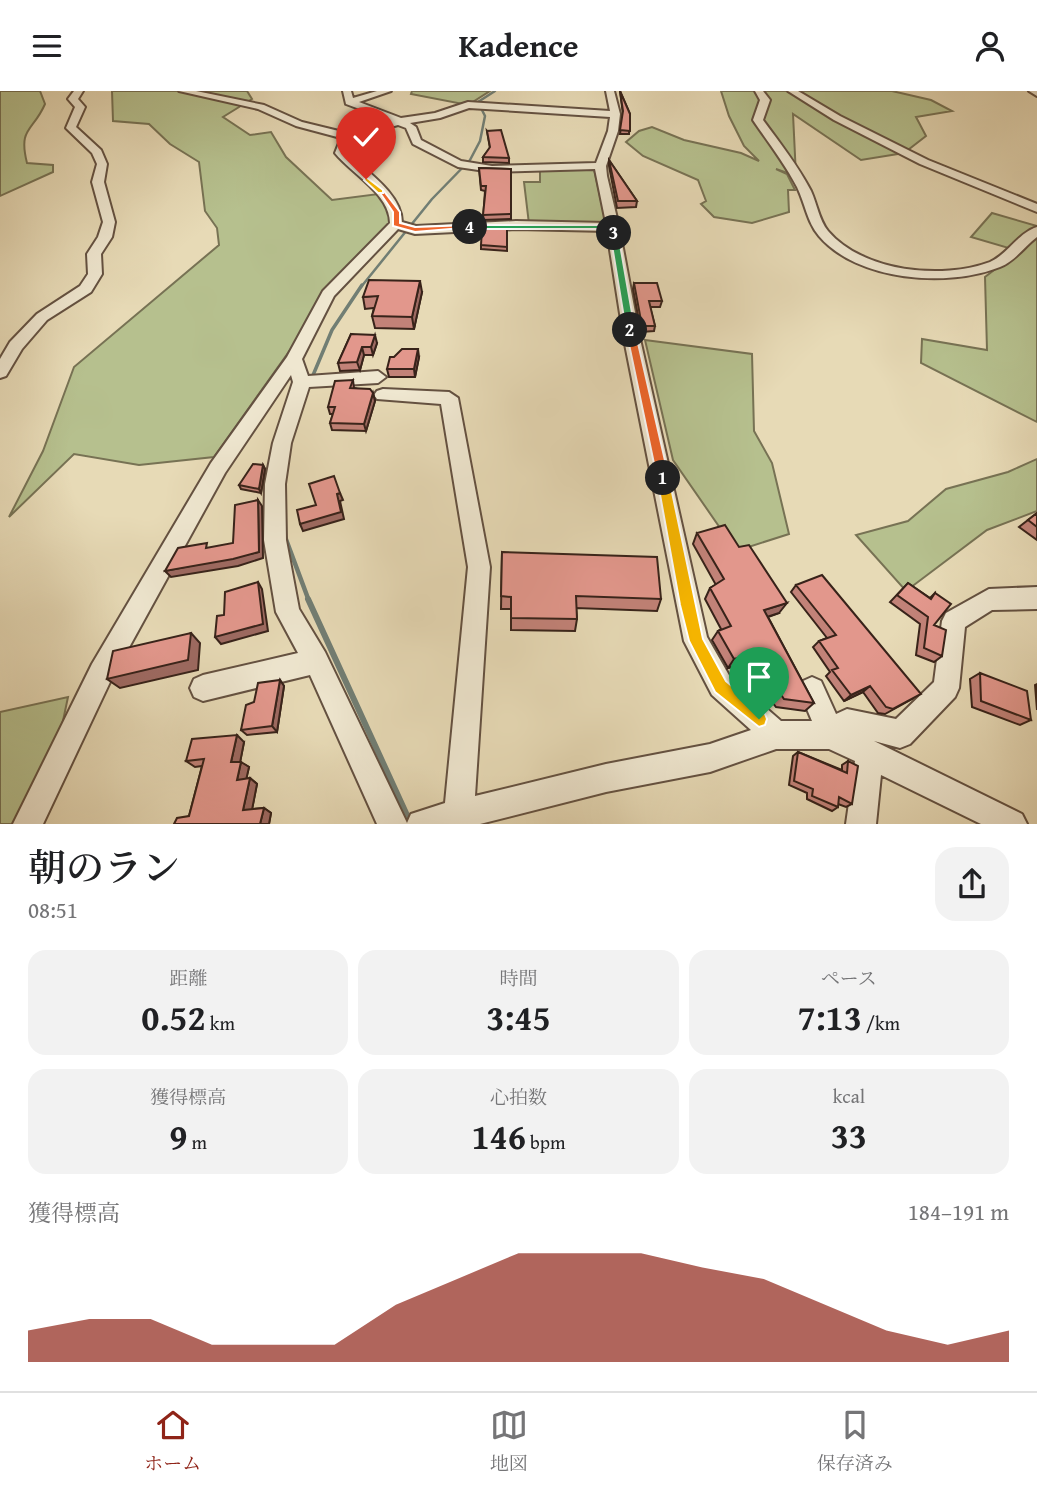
<!DOCTYPE html>
<html lang="ja">
<head>
<meta charset="utf-8">
<style>
  :root { --surface:#fff; --page:#f2f2f2; --text:#202124; --muted:#757577; --line:#e0e0e0; --accent:#8f2418 }
  body { margin:0; font-family:"Gentium Book Plus","Noto Serif JP",serif; background:var(--page); color:var(--text); height:100vh; display:flex; flex-direction:column; font-size:26px; white-space:nowrap }
  * { box-sizing:border-box; margin:0 }
  p { font-size:23px; color:var(--muted) }
  .icon { flex:none; width:38px; height:38px; fill:none; stroke:currentColor; stroke-width:2; stroke-linecap:round; stroke-linejoin:round }
  .map { position:relative; height:733px; overflow:hidden }
  .panel { display:flex; flex-direction:column; background:var(--surface); flex:1 }
  .panel>* { flex:none }
  .pin { position:absolute; display:grid; place-items:center; width:60px; height:60px; color:#fff; margin:-72px -30px; border-radius:50% 50% 50% 0; rotate:-45deg; box-shadow:0 0 7px #0007 }
  .pin .icon { rotate:45deg }
  .km { position:absolute; width:35px; height:35px; margin:-18px; border-radius:50%; background:#222; color:#fff; font-size:19px; line-height:35px; text-align:center }
  .round { display:grid; place-items:center; flex:none; width:74px; height:74px; border-radius:21px; background:var(--page) }
  .overview { display:flex; align-items:center; justify-content:space-between; height:119px; padding:0 28px }
  h1 { font-size:38px; font-weight:600; line-height:52px }
  .figures { display:grid; grid-template-columns:repeat(3,1fr); gap:10px; height:119px; padding:7px 28px }
  .figures div { display:grid; align-content:center; border-radius:18px; background:var(--page); text-align:center }
  .figures b { font-size:35px; font-weight:600 }
  .figures small { font-size:19px; font-weight:400 }
  .figures p { font-size:19px }
  .chart { height:196px; padding:14px 28px }
  .chart p { display:flex; justify-content:space-between }
  .chart svg { width:100%; height:126px; margin-top:7px; fill:var(--accent); opacity:.7 }
  header { display:flex; justify-content:space-between; align-items:center; height:91px; padding:0 28px; background:var(--surface); font-size:32px; font-weight:600 }
  .tab-bar { display:flex; justify-content:space-around; align-items:center; height:98px; border-top:2px solid var(--line); background:var(--surface); font-size:19px; color:var(--muted) }
  .tab-bar a { display:grid; justify-items:center; gap:4px }
  .tab-bar .active { color:var(--accent) }
  .map>svg:first-child { display:block }
</style>
</head>
<body>
<header><svg class="icon" aria-label="menu" viewBox="0 0 24 24"><path d="M4 6h16M4 12h16M4 18h16"/></svg>Kadence<svg class="icon" aria-label="person" viewBox="0 0 24 24"><circle cx="12" cy="8" r="4"/><path d="M4 21q1-7 8-7t8 7"/></svg></header>
<div class="map">
<svg width="1037" height="733" viewBox="0 0 1037 733">
  <rect width="100%" height="100%" fill="#e7dab6"/>
  <filter id="stains"><feTurbulence type="fractalNoise" baseFrequency=".00286" numOctaves="4"/><feColorMatrix values="0 0 0 0 .2 0 0 0 0 .09 0 0 0 0 .02 0 0 0 .5 -.17"/></filter>
  <radialGradient id="worn" r=".72"><stop offset=".6" stop-color="#630" stop-opacity="0"/><stop offset="1" stop-color="#630" stop-opacity=".3"/></radialGradient>
  <path fill="#b6c08e" stroke="#777254" stroke-width="2" d="M0 0H40L45 13C33 41 18 36 27 72L53 74V81L0 105Z
    M112 0H247L252 8 223 26 250 44 271 41 286 66 332 109 386 102 394 126 325 210 214 366 139 374 74 363 9 426 43 360 74 276 219 154 217 137 205 120 199 71 170 53 149 33 113 30Z
    M412 0H490L468 14 411 3Z
    M721 0H892L931 9 952 20 916 26 926 45 904 62 861 69 793 23 796 85 776 78 787 83 795 99H788L789 121 752 132 714 126 701 113 706 110 698 89 643 65 626 51 639 40 652 36 684 49 741 62 759 70 744 55 729 25Z
    M540 78H594L606 133H529L524 91H540Z
    M992 122 1037 135V331L921 272 922 248 987 259 985 186 1019 160 971 146Z
    M645 249 752 263 754 340 772 372 789 443 736 460 673 369Z
    M1037 368V420L987 439 906 500 856 444 908 430 946 398 1008 381Z
    M68 606 51 687 28 733H0V621Z"/>
  <g fill="none" stroke-linecap="round" stroke-linejoin="round">
    <path stroke="#717e74" stroke-width="2.5" d="M361 196 432 108 470 69 480 50 485 25 478 11 495 0"/>
    <path stroke="#717e74" stroke-width="3.5" d="M311 289 332 239 362 194"/>
    <path stroke="#717e74" stroke-width="4.5" d="M284 443 309 510"/>
    <path stroke="#717e74" stroke-width="6" d="M308 508 411 733"/>
    <defs>
      <path id="minor" d="M74 0H83L78 8 85 16 76 36 101 59 107 73 104 91 115 131 112 146 101 163 102 183 91 201 47 229 22 258 6 285 0 287V268L10 251 37 223 80 195 88 183 87 163 98 146 103 131 92 91 97 73 92 62 66 37 75 16 68 8Z
        M179 0H196L264 14 302 31 347 42 389 29 346 13 343 0H351L353 7 377 0H391L359 11 401 27 435 22 468 11 610 20 606 0H614L620 23 618 40 606 75 607 85 619 136 640 248 707 546 730 586 781 630H812L799 599 803 590 812 586 821 590 836 623 847 618 896 628 934 591 942 530 946 522 989 498 1037 496V518L992 519 965 536 959 597 955 606 910 653 900 657 874 650 1022 723 1027 733H981L881 684 876 733H846L855 670 829 658H776L710 681 606 701 480 733H377L310 584 203 610 194 606 190 597 194 588 203 584 298 562 276 521 264 449 265 393 273 352 293 291 291 284 225 382 110 591 43 733H13L92 573 211 372 287 266 323 200 390 132C390 103 352 83 335 62L341 47 296 35 258 18ZM469 17 610 26 608 40 596 72 492 75 461 70 421 49 416 36 410 32 440 27ZM398 34 406 37 413 53 458 76 492 81 595 78 606 132 516 130 416 135 402 131C402 103 365 79 346 61L351 47ZM398 138 415 143 516 138 607 140 624 248 684 550 712 604 751 639 710 653 606 673 475 705 490 476 458 307 449 301 383 298 377 300 374 304 377 308 441 313 468 476 445 712 411 723 407 732 325 561 299 518 286 449 285 393 291 352 309 296 378 292 386 286 378 280 308 285 302 268 334 205Z
        M755 0H763L770 9 763 29C780 52 798 75 811 100 817 113 819 129 828 140 863 181 942 189 990 171 1008 163 1018 142 1037 136V146C1025 155 1015 170 1000 176 948 197 857 190 819 145 807 131 805 112 797 96 785 73 768 51 753 29L760 9Z
        M788 0H798L840 25 928 69 1037 113V121L920 73 834 29Z
        M1029 0H1037V5Z"/>
    </defs>
    <use href="#minor" stroke="#645141" stroke-width="4"/>
    <use href="#minor" fill="#efe7d0" fill-rule="evenodd"/>
  </g>
  <path fill="#c28278" stroke="#38231a" stroke-width="2" d="M620 0 630 23 629 43H620L623 23Z
    M487 40 509 67V72L483 71V66L490 57Z
    M609 69 637 110 636 116 617 117 609 75Z
    M479 77 511 78V128L483 129 485 100 481 99Z
    M507 137V160L481 158V154Z
    M634 192 662 210 660 216H650L655 235 654 240 641 241 633 198Z
    M422 201 414 238 375 237 372 225 374 217 365 218 363 206Z
    M351 243 377 252 373 264H364L360 279 340 280 338 272Z
    M419 266 415 286H389L387 278Z
    M353 289 354 297 373 302 375 310 366 340 332 339 330 332 333 323H330L328 316Z
    M263 374 265 378 261 402 241 398 239 394Z
    M1037 422V449L1019 436Z
    M697 442 779 522 768 526 814 612 805 620 776 616 769 607 761 609 746 572 728 577 712 549 718 540 721 538 705 508 710 497 716 494 693 453Z
    M502 461 661 508 657 520 576 517 577 528 575 540 511 539V518H501Z
    M908 492 930 507 935 502 934 534 942 565 934 571 916 564 920 533 890 511Z
    M796 494 912 608 885 623 878 622 863 601 844 610 826 585 830 581 813 556 819 550 827 547 791 501Z
    M980 582 1031 629 1020 634 972 616 970 588Z
    M280 589 284 595 277 641 247 644 241 639 254 611Z
    M1037 593V619L1035 594Z
    M244 651 240 671 249 676 246 688 250 687 257 693 252 718 264 717 271 722 269 733H174L189 725 202 675 195 676 186 670Z
    M798 661 842 679V674L848 670 852 713 846 716 838 713V716L832 720 807 708V702L789 694 793 665Z"/>
  <path fill="#9e6a62" stroke="#38231a" stroke-width="2" d="M420 190 422 201 414 238 412 226Z
    M375 244 377 252 373 264 371 256Z
    M362 256 364 264 360 279 357 271Z
    M418 258 419 266 415 286 414 278Z
    M373 302 375 310 366 340 364 333Z
    M263 374 265 378 261 402 259 398Z
    M340 402 343 409 340 410 344 428 303 440 300 433 337 403Z
    M258 409 262 415 263 467 238 475 171 486 165 480 259 461Z
    M258 491 262 498 268 540 221 553 215 546Z
    M787 512 779 522 758 529 764 519Z
    M191 542 200 552 198 579 120 597 107 588Z
    M753 563 746 572 728 577 734 568Z
    M280 589 284 595 277 641 272 635Z
    M870 595 863 601 844 610 851 604Z
    M777 598 769 607 761 609 769 601Z
    M237 644 244 651 239 677 231 671Z
    M241 671 249 676 245 694 237 689Z
    M250 687 257 693 251 724 243 719Z
    M264 717 271 722 269 733H260Z"/>
  <path fill="#e2978c" stroke="#38231a" stroke-width="2" d="M620 0 630 23V40L620 39 623 20Z
    M501 39 509 67 483 66 490 56 487 40Z
    M609 69 637 110H618Z
    M479 77 511 78V123L483 124 486 95H481Z
    M507 137V156L481 154 482 138Z
    M369 189 420 190 412 226 372 225 378 205 363 206Z
    M634 192H657L662 210H649L655 235H642Z
    M351 243 375 244 371 256H362L357 271 338 272Z
    M402 258H418L414 278H387L390 266H394Z
    M353 289 350 297 370 298 373 302 364 333 330 332 335 316H328L335 290Z
    M253 373 263 374 259 398 239 394Z
    M334 385 340 402 337 403 341 421 300 433 297 419 316 414 309 393Z
    M258 409 259 461 233 468 165 480 178 457 207 452 206 457 233 452 235 414Z
    M1037 422V436L1028 429Z
    M725 434 739 456 749 454 787 512 764 519 814 612 784 608 777 598 769 601 753 563 734 568 718 540 731 535 710 497 724 488 697 442Z
    M502 461 657 466 661 508 576 505 577 528 511 527V506L501 505Z
    M822 484 921 603 893 618 886 616 870 595 851 604 832 579 838 577 819 550 836 544 796 494Z
    M258 491 263 533 215 546 217 525 224 524 225 501Z
    M908 492 931 508 935 502 951 513 934 534 946 539 942 565 924 557 928 526 897 504Z
    M191 542 188 569 107 588 113 560Z
    M980 582 1027 600 1031 629 981 610Z
    M280 589 272 635 241 639 246 614 254 611 258 592Z
    M237 644 231 671H241L237 689 250 687 243 719 264 717 260 733H174L177 727 189 725 204 668 186 670 192 648Z
    M798 661 847 682 848 670 858 675 852 713 839 706 838 716 812 705 813 698 794 690Z"/>
  <path fill="#f5b400" stroke="#fff" stroke-width="2" d="M663 383 669 387 703 548 726 590 765 623 767 628 765 634 759 636 715 601 689 550 680 514 657 387Z"/>
  <path fill="#f0652b" stroke="#fff" stroke-width="2" d="M630 236 635 239 669 387 663 392 657 387 626 239Z"/>
  <path fill="#22a559" stroke="#fff" stroke-width="2" d="M614 140 618 142 635 239 630 242 626 239 610 142Z"/>
  <path fill="#22a559" stroke="#fff" stroke-width="2" d="M470 134H613L617 136 618 142 612 144 610 138H468Z"/>
  <path fill="#f0652b" stroke="#fff" stroke-width="2" d="M378 99H383L400 121V132L415 136 470 134 474 136 415 141 393 135V121Z"/>
  <path fill="#f5b400" stroke="#fff" stroke-width="2" d="M366 86 383 99V102H378L364 89Z"/>
  <rect width="100%" height="100%" filter="url(#stains)"/>
  <rect width="100%" height="100%" fill="url(#worn)"/>
</svg>
<div class="pin" style="left:759px;top:628px;background:#1e9e55"><svg class="icon" aria-label="arrive" viewBox="0 0 24 24"><path d="M6 21V4h12l-3 4 3 4H6"/></svg></div>
<div class="pin" style="left:366px;top:88px;background:#d93025"><svg class="icon" aria-label="check" viewBox="0 0 24 24"><path d="M5 12l5 5 9-10"/></svg></div>
<b class="km" style="left:663px;top:387px">1</b>
<b class="km" style="left:630px;top:239px">2</b>
<b class="km" style="left:614px;top:142px">3</b>
<b class="km" style="left:470px;top:136px">4</b>
</div>
<section class="panel">
<div class="overview"><div><h1>朝のラン</h1><p>08:51</p></div><a class="round"><svg class="icon" aria-label="share" viewBox="0 0 24 24"><path d="M12 15V3M7 8l5-5 5 5M5 13v7h14v-7"/></svg></a></div>
<div class="figures">
<div><p>距離</p><b>0.52<small> km</small></b></div>
<div><p>時間</p><b>3:45</b></div>
<div><p>ペース</p><b>7:13<small> /km</small></b></div>
</div>
<div class="figures">
<div><p>獲得標高</p><b>9<small> m</small></b></div>
<div><p>心拍数</p><b>146<small> bpm</small></b></div>
<div><p>kcal</p><b>33</b></div>
</div>
<div class="chart"><p><span>獲得標高</span>184–191 m</p>
<svg viewBox="0 0 160 44" preserveAspectRatio="none"><path d="M0 44V33L10 29L20 29L30 38L40 38L50 38L60 24L70 15L80 6L90 6L100 6L110 11L120 15L130 24L140 33L150 38L160 33V44z"/></svg>
</div>
</section>
<nav class="tab-bar">
<a class="active"><svg class="icon" aria-label="home" viewBox="0 0 24 24"><path d="M3 11l9-7 9 7M6 9v11h12V9"/></svg>ホーム</a>
<a><svg class="icon" aria-label="map" viewBox="0 0 24 24"><path d="M3 6l6-2 6 2 6-2v14l-6 2-6-2-6 2zM9 4v14M15 6v14"/></svg>地図</a>
<a><svg class="icon" aria-label="saved" viewBox="0 0 24 24"><path d="M7 4h10v16l-5-4-5 4z"/></svg>保存済み</a>
</nav>
</body>
</html>
